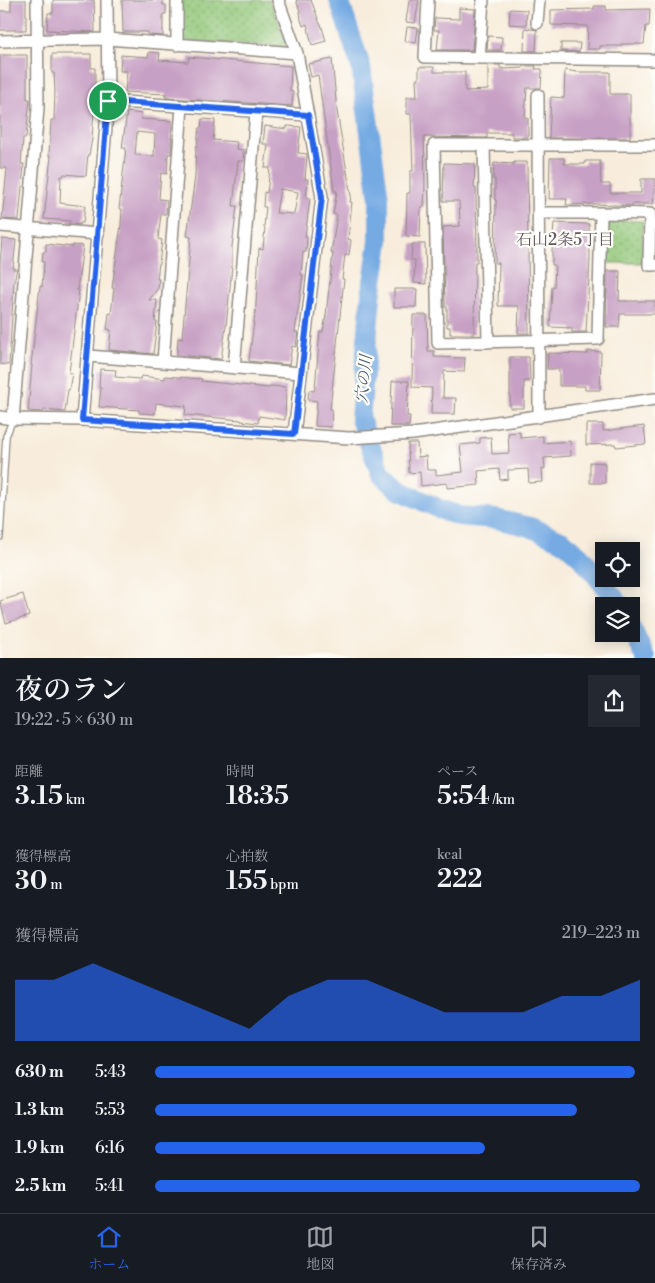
<!DOCTYPE html>
<html lang="ja">
<head>
<meta charset="utf-8">
<style>
  :root { --surface:#171b24; --page:#242831; --text:#f1f3f6; --muted:#9ea1a6; --line:#363941; --accent:#2563eb }
  body { margin:0; font-family:"Libre Bodoni","Noto Serif JP",serif; background:var(--page); color:var(--text); height:100vh; display:flex; flex-direction:column; font-size:19px; white-space:nowrap }
  * { box-sizing:border-box; margin:0 }
  p { font-size:16px; color:var(--muted) }
  .icon { flex:none; width:28px; height:28px; fill:none; stroke:currentColor; stroke-width:2; stroke-linecap:round; stroke-linejoin:round }
  .map { position:relative; height:658px; overflow:hidden }
  .drawer { display:flex; flex-direction:column; background:var(--surface); flex:1 }
  .drawer>* { flex:none }
  .tools { position:absolute; left:595px; top:542px; display:grid; gap:10px }
  .tools a { display:grid; place-items:center; width:45px; height:45px; border-radius:0px; background:var(--surface); box-shadow:0 2px 12px #0003; font-size:25px }
  .pin { position:absolute; display:grid; place-items:center; width:42px; height:42px; color:#fff; margin:-21px; border:2px solid #fff; border-radius:50%; box-shadow:0 1px 5px #0007 }
  .round { display:grid; place-items:center; flex:none; width:52px; height:52px; border-radius:0px; background:var(--page) }
  .overview { display:flex; align-items:center; justify-content:space-between; height:85px; padding:0 15px }
  h1 { font-size:28px; font-weight:600; line-height:38px }
  .metrics { display:grid; grid-template-columns:repeat(3,1fr); gap:8px; height:85px; padding:5px 15px }
  .metrics div { display:grid; align-content:center }
  .metrics b { font-size:25px; font-weight:600 }
  .metrics small { font-size:14px; font-weight:400 }
  .metrics p { font-size:14px }
  .chart { height:140px; padding:10px 15px }
  .chart p { display:flex; justify-content:space-between }
  .chart svg { width:100%; height:90px; margin-top:5px; fill:var(--accent); opacity:.7 }
  ul { padding:0 15px; list-style:none; font-size:16px }
  li { display:grid; grid-template-columns:80px 60px 1fr; align-items:center; height:38px }
  li i { height:12px; border-radius:6px; background:var(--accent) }
  .tab-bar { display:flex; justify-content:space-around; align-items:center; height:70px; border-top:1px solid var(--line); background:var(--surface); font-size:14px; color:var(--muted) }
  .tab-bar a { display:grid; justify-items:center; gap:2px }
  .tab-bar .on { color:var(--accent) }
  .map>svg:first-child { display:block }
</style>
</head>
<body>
<div class="map">
<svg width="655" height="658" viewBox="0 0 655 658">
  <defs>
    <pattern id="park-dots" width="8" height="8" patternUnits="userSpaceOnUse" patternTransform="scale(1.25)"><rect width="8" height="8" fill="#91c678"/><path d="M2 2h.1M6 6h.1" fill="none" stroke="#77a163" stroke-width="1.8" stroke-linecap="round"/></pattern>
  </defs>
  <rect width="100%" height="100%" fill="#fdfcf7"/>
  <filter id="ink" filterUnits="userSpaceOnUse"><feTurbulence type="fractalNoise" baseFrequency=".02" numOctaves="2"/><feDisplacementMap in="SourceGraphic" scale="10" xChannelSelector="R" yChannelSelector="G"/><feConvolveMatrix kernelMatrix="1 2 1 2 8 2 1 2 1" color-interpolation-filters="sRGB"/></filter>
  <filter id="wash" filterUnits="userSpaceOnUse"><feTurbulence type="fractalNoise" baseFrequency=".0096" numOctaves="4" result="noise"/><feDisplacementMap in="SourceGraphic" scale="20" xChannelSelector="R" yChannelSelector="G"/><feGaussianBlur stdDeviation="1.12" result="paint"/><feColorMatrix in="noise" values="0 0 0 0 0 0 0 0 0 0 0 0 0 0 0 0 0 1.4 0 .05"/><feComposite in="paint" operator="in"/></filter>
  <g filter="url(#wash)">
    <rect width="100%" height="100%" fill="#f8eddc"/>
    <path fill="url(#park-dots)" stroke="#5e7852" d="M181 0H270L288 47 185 41 182 36Z
      M606 220 643 221 642 263H605Z"/>
    <g fill="none" stroke-linecap="round" stroke-linejoin="round">
      <path stroke="#75aae3" stroke-width="20" d="M339 0 361 67 379 199V241L371 296 360 419 381 474 399 490 442 510 459 516 496 519 530 527 563 541 580 556 621 606
        M631 627 646 658"/>
    </g>
    <g id="blocks">
      <path fill="#c7a0c5" fill-rule="evenodd" d="M11 0H26V30H0V11H11Z
        M53 0H94L95 32 47 30 48 13H53Z
        M122 0H163V5H166V14H163V36L148 35V32H123Z
        M296 0H311L320 24H321L326 41 312 45 307 24 303 26 301 20 300 11Z
        M409 0H419L415 23 406 22Z
        M594 6H606V10L650 9 649 26H646L644 44H621V46H600V49H587L588 26 551 25V10L594 9Z
        M459 8 475 9 472 50H437L439 30H434L435 18 459 19Z
        M510 9 527 10 526 25 509 24Z
        M407 27 418 28 416 43 405 41Z
        M525 28 537 30 536 51H524Z
        M488 36 502 37 501 50H487Z
        M561 43H580L579 52 561 51Z
        M149 52 160 53 159 60 188 62 189 57 291 66 290 91 293 92 292 106 169 98 165 97 166 94 125 92 127 71H120L121 55 148 57Z
        M52 54H91V68H95V96L92 139 89 155 88 154 86 176 64 174 63 177 61 176 60 203 85 206 83 223H80V225L69 224 70 221 44 219 51 156H49L51 120H54L55 92 54 73H52Z
        M0 55H27V99H30L26 138H23L21 164H24L19 220 2 219 7 168H0Z
        M332 59 337 111 351 196 350 202H352L348 239 351 240 349 255H345L342 279H344L330 409H332L331 427 315 426 317 401 308 400 309 390 314 391 315 387 320 332H323L326 315 333 253H331L337 215 333 214 337 191H334L318 75 311 77 308 64Z
        M488 65H500V68L504 69 523 68V66H536L535 69H542L541 88H527L525 118H528V137H512V133H487V138L424 137 425 186 424 207H421L420 237 406 236 407 193H410V171H413L411 114H407V97H417L416 79H419V67H434V72H465V91L488 90Z
        M565 70 577 72H610V94H630V138H549L551 97 564 98Z
        M127 112 142 114 141 119 172 121 171 154H168L167 174 161 173 159 199 167 200 166 214H161L158 239 162 240 157 279H159L158 288 149 300H157L155 322H157L153 354 109 350 111 330 107 329 109 313 111 314 114 288H112L121 225 122 209H119L126 148H122ZM137 132 155 134 154 156 135 155Z
        M202 119 215 120 213 140 237 142 236 149 244 150 243 161H238L233 206H237L232 247V267L226 326 221 359 177 355 178 338 182 339 191 237 187 236 195 176 196 146H197L199 128H201Z
        M265 126 287 129V126L301 127 298 153 307 154V156L305 179H308L306 197 310 198 305 237H307L306 252H303L301 275H303L295 332H298L296 347 292 346 289 365 249 361 256 305 259 248 263 249 265 228 264 227 266 207H263L264 192 267 193 270 168H265L268 144H263ZM280 189 298 192 294 214 276 213Z
        M550 158H564V164H585V161H600L601 184H610V193H641V179H655L653 204H632V206L597 204 566 205 567 199H549Z
        M514 162H527L529 333H518L519 306H498L499 263H495L496 200H495V179H493L494 163 514 164Z
        M444 163 475 164 474 188H476L477 262H475L474 334H450V327H447V307H445L443 227 460 226 459 201H443Z
        M554 223 589 224 590 259 586 332H572V328L550 327 552 287H554L555 265H552V250Z
        M2 239 16 240 13 269H17L14 282 9 365 0 364V264Z
        M46 244 73 247V245L83 246 77 290H79L69 373H72L69 390H68L65 412 44 410 43 412 28 411 32 365H31L40 286 42 287 44 262H42L43 252H46Z
        M412 244H425L426 284 414 283 415 260H411Z
        M607 271H620L619 301H655V314H620L619 327H606Z
        M394 289H417L416 307H394Z
        M413 315H427L428 351H434V357L465 358 464 372 444 371 443 398H456L455 414H431L432 388 412 387Z
        M588 351 601 352 600 390H585V386H559V369H547L548 353 588 354Z
        M510 357H529L530 381H524V408H510Z
        M100 369 116 370 115 377 140 379 141 376 165 379V376L202 379 201 381 269 388 270 386 286 387 285 420 259 416 258 423 241 421V420L185 415 186 406 156 403 155 414 139 413V410L99 407 101 388H99Z
        M392 381H409L407 416H410L409 426H390Z
        M586 424H603V431L644 426 646 444 616 447 615 444 586 445Z
        M520 432V438L543 436V443L570 441 571 456 544 458 545 469H542L543 482 529 483 528 469 508 470V479L500 480 499 469 478 471 479 485 447 488V483L421 486 420 472 409 473 408 443H417L418 457 426 456 427 470H436V475L463 472 460 445 480 443V438L491 437 492 454 509 453 508 433Z
        M590 462 605 463V483H590Z
        M23 594 29 616 6 623 0 601Z"/>
    </g>
  </g>
  <g filter="url(#ink)">
    <use href="#blocks" fill-opacity="0" stroke="#928c84" stroke-width="1"/>
    <g fill="none" stroke-linecap="round" stroke-linejoin="round">
      <defs>
        <path id="lane" d="M0 537 6 436 13 419"/>
        <path id="street" d="M177 0V45
          M278 0 297 53 322 197 294 434
          M428 0 425 57 655 60
          M537 23 539 0
          M0 41 107 39 297 53
          M479 58 483 0
          M538 95 539 417
          M108 101 308 115
          M484 145 488 342
          M538 213H601L598 339 438 343 434 145H655
          M601 213 650 214 649 265H655
          M0 226 98 234
          M88 356 301 373
          M163 362 182 106
          M234 368 256 112
          M0 417 13 419 82 420 349 438 413 434 655 399
          M13 419 38 108 37 0
          M82 420 108 101 107 0"/>
      </defs>
      <use href="#lane" stroke="#928c84" stroke-width="8"/>
      <use href="#street" stroke="#928c84" stroke-width="14"/>
      <use href="#lane" stroke="#fff" stroke-width="5.5"/>
      <use href="#street" stroke="#fff" stroke-width="11"/>
    </g>
  </g>
  <g fill="none" stroke-linecap="round" stroke-linejoin="round" filter="url(#ink)">
    <defs>
      <path id="route" d="M108 101 308 115 322 197 294 434 82 420Z"/>
    </defs>
    <use href="#route" stroke="#fff" stroke-width="10"/>
    <use href="#route" stroke="#2563eb" stroke-width="6"/>
  </g>
  <g text-anchor="middle" dominant-baseline="central" stroke-width="4.5" stroke-linejoin="round" paint-order="stroke">
    <g font-size="16" fill="#625461" stroke="#fdfcf7">
      <text x="565" y="240">石山2条5丁目</text>
    </g>
    <g font-size="16" font-style="italic" fill="#495e75" stroke="#fdfcf7">
      <text transform="translate(364 379) rotate(-84)">穴の川</text>
    </g>
  </g>
</svg>
<div class="tools">
<a><svg class="icon" aria-label="locate" viewBox="0 0 24 24"><circle cx="12" cy="12" r="6"/><path d="M12 2v4M12 18v4M2 12h4M18 12h4"/></svg></a>
<a><svg class="icon" aria-label="layers" viewBox="0 0 24 24"><path d="M12 4l9 5-9 5-9-5zM3 14l9 5 9-5"/></svg></a>
</div>
<div class="pin" style="left:108px;top:101px;background:#1e9e55"><svg class="icon" aria-label="arrive" viewBox="0 0 24 24"><path d="M6 21V4h12l-3 4 3 4H6"/></svg></div>
</div>
<section class="drawer">
<div class="overview"><div><h1>夜のラン</h1><p>19:22 · 5 × 630 m</p></div><a class="round"><svg class="icon" aria-label="share" viewBox="0 0 24 24"><path d="M12 15V3M7 8l5-5 5 5M5 13v7h14v-7"/></svg></a></div>
<div class="metrics">
<div><p>距離</p><b>3.15<small> km</small></b></div>
<div><p>時間</p><b>18:35</b></div>
<div><p>ペース</p><b>5:54<small> /km</small></b></div>
</div>
<div class="metrics">
<div><p>獲得標高</p><b>30<small> m</small></b></div>
<div><p>心拍数</p><b>155<small> bpm</small></b></div>
<div><p>kcal</p><b>222</b></div>
</div>
<div class="chart"><p><span>獲得標高</span>219–223 m</p>
<svg viewBox="0 0 160 44" preserveAspectRatio="none"><path d="M0 44V14L10 14L20 6L30 14L40 22L50 30L60 38L70 22L80 14L90 14L100 22L110 30L120 30L130 30L140 22L150 22L160 14V44z"/></svg>
</div>
<ul>
<li><b>630 m</b>5:43<i style="width:99%"></i></li>
<li><b>1.3 km</b>5:53<i style="width:87%"></i></li>
<li><b>1.9 km</b>6:16<i style="width:68%"></i></li>
<li><b>2.5 km</b>5:41<i style="width:100%"></i></li>
</ul>
</section>
<nav class="tab-bar">
<a class="on"><svg class="icon" aria-label="home" viewBox="0 0 24 24"><path d="M3 11l9-7 9 7M6 9v11h12V9"/></svg>ホーム</a>
<a><svg class="icon" aria-label="map" viewBox="0 0 24 24"><path d="M3 6l6-2 6 2 6-2v14l-6 2-6-2-6 2zM9 4v14M15 6v14"/></svg>地図</a>
<a><svg class="icon" aria-label="saved" viewBox="0 0 24 24"><path d="M7 4h10v16l-5-4-5 4z"/></svg>保存済み</a>
</nav>
</body>
</html>
